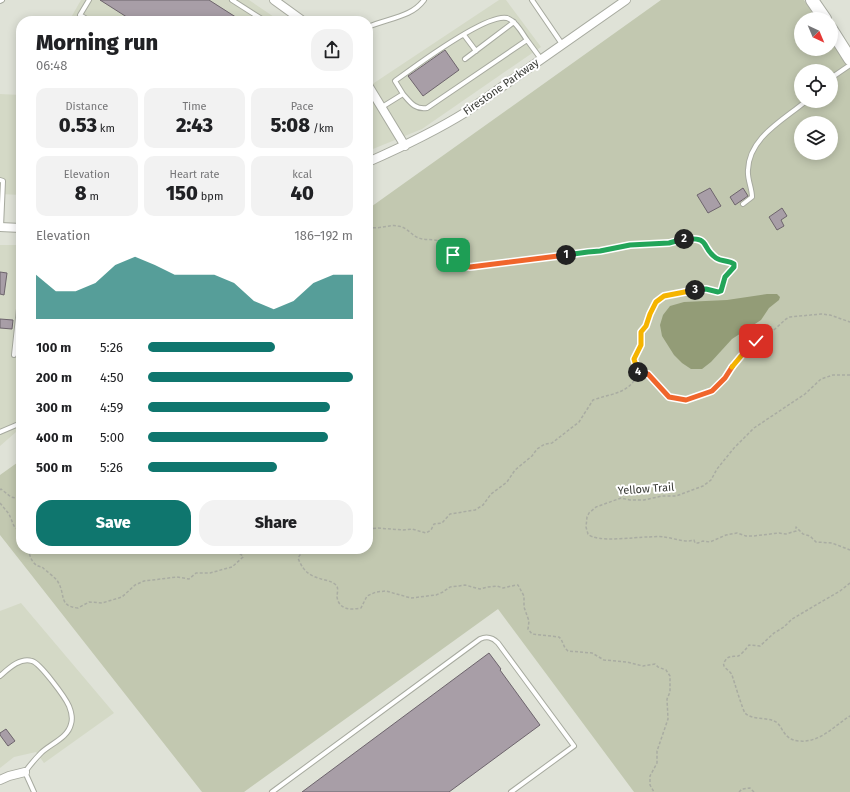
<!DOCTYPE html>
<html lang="en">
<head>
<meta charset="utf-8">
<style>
  :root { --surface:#fff; --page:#f2f2f2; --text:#202124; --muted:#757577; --accent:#0f766e }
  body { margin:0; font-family:"Fira Sans",sans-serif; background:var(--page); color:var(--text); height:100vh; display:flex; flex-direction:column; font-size:15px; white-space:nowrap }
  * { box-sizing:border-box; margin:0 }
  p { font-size:13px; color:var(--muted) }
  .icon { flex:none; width:22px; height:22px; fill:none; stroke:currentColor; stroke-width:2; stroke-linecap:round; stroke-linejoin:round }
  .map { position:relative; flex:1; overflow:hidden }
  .drawer { position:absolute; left:16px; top:16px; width:357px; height:538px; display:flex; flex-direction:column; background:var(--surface); border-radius:16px; box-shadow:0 2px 10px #0003 }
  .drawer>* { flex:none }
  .needle { width:26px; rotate:136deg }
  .controls { position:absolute; left:794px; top:12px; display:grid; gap:8px }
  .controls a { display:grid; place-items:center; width:44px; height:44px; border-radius:50%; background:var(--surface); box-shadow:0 2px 10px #0003; font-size:20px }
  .pin { position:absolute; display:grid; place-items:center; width:34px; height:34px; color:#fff; margin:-17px; border-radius:8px; box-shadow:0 2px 6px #0006 }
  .km { position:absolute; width:20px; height:20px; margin:-10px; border-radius:50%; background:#222; color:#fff; font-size:11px; line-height:20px; text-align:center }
  .round { display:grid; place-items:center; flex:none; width:42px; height:42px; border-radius:16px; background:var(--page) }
  .head { display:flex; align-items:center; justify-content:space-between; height:68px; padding:0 20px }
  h1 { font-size:22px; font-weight:800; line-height:30px }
  .stats { display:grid; grid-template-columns:repeat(3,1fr); gap:6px; height:68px; padding:4px 20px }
  .stats div { display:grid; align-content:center; border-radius:10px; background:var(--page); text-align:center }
  .stats b { font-size:20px; font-weight:800 }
  .stats small { font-size:11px; font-weight:400 }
  .stats p { font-size:11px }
  .chart { height:112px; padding:8px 20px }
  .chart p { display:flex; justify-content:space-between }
  .chart svg { width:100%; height:72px; margin-top:4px; fill:var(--accent); opacity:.7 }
  .action { display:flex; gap:8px; margin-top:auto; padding:8px 20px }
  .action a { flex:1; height:46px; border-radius:16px; background:var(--accent); color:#fff; font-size:16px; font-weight:800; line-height:46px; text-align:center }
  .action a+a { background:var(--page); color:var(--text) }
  ul { padding:0 20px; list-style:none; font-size:13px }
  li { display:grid; grid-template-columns:64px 48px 1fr; align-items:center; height:30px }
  li i { height:10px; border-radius:5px; background:var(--accent) }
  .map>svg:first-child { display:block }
</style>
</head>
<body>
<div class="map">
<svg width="850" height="792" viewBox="0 0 850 792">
  <rect width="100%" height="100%" fill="#dfe2d7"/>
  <path fill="#d4d9c6" d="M81 0H249L280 21H69Z
    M499 0H506L541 47 422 129 368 151V87Z
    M0 94 21 95V195L0 194Z
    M0 245H21V431L16 432 0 446Z
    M21 603 114 713 44 763 36 752 14 757 0 768V611Z"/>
  <path fill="#c2c8b0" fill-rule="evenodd" d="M661 0H804L817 19H801V49H831V40L850 69V792H634L498 609 244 792H202L0 535V475L21 460V549H368V209ZM801 71H831V101H801ZM801 123H831V153H801Z"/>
  <path fill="#939c77" d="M767 294H777L780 297 779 300 769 308 761 320 732 339 711 362 702 369H691L682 363 674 355 662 336 660 325 663 315 670 306 684 302 727 300Z"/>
  <path fill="#a89ea7" stroke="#6d646c" d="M100 0H209L242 21H133Z
    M445 50 459 70 423 96 408 76Z
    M710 188 721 206 708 213 697 195Z
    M743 188 748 196 735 205 730 197Z
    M782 208 787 216 781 220 784 226 777 230 769 217Z
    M0 272 7 273 4 295 0 294Z
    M0 319 13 320 12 329 0 328Z
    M489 653 501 669 500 670 540 725 449 792H302Z
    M6 729 15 741 8 746 0 735V733Z"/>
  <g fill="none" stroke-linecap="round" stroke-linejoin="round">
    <defs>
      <path id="lane" d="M89 0 80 15 90 21
        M232 0 265 21
        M532 0 562 44
        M0 1 2 0
        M368 27C387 18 411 18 424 0
        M464 35 476 51
        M465 59 514 22
        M831 78 850 65
        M403 94 395 81C414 67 486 13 507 18 516 21 522 33 527 40
        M382 107 403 94C410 102 415 110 427 108L527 40 541 59
        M0 180 3 181 1 227
        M743 204 752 197C752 188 747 179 748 170 749 137 784 120 806 101
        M20 228 21 217
        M14 355 21 290
        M0 432 21 423
        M0 676C8 669 20 657 32 661 40 663 65 697 69 706 71 711 73 718 71 724 68 738 50 744 41 753 35 759 30 765 25 772L34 792
        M272 792 480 639C487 636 492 637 498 643L574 746 511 792"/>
      <path id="street" d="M274 0 303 21
        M368 85 405 146
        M368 162C402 147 434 132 466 112L626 0
        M0 227 21 228
        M0 780 9 776 25 772"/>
      <path id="primary" d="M812 0 825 19
        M831 29 850 59"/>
    </defs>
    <use href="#lane" stroke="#a7aa9f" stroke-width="6"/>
    <use href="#street" stroke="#a7aa9f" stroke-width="10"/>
    <use href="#primary" stroke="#a7aa9f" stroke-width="14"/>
    <path stroke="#a9aca2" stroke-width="1.5" stroke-dasharray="3 2" stroke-linecap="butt" d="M368 227C379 230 389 224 398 226 407 227 412 236 419 238 426 241 434 238 441 242 452 247 456 266 470 267L588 252C602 251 616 247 630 245 643 244 655 245 667 243 678 241 690 236 701 240 709 243 710 254 717 258 722 262 729 260 734 264 731 274 722 278 722 290L718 292 706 289H701L664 296 656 302 650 314 646 326 641 332V345L634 359 638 372
      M638 372 642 374H648L671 398 685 400 707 394 712 391 721 383 737 360 751 344 765 338 786 319 790 317 821 314 830 315 850 322
      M850 375H833L821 379 805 394 754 428 734 448 717 469 711 480 703 486 676 496H662L644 500H630L621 498 596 507 589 513 587 517 586 527 588 534C596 543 635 537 648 537 652 537 660 536 664 537 674 538 684 543 694 540L695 543H698L703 541 710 542 726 535 737 533 746 536H753L779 533 786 534 796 531V527L803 534 810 536 816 542 832 543 850 550
      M0 490 1 489 11 497 21 499
      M0 503 9 514 14 526 21 533
      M368 529 378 528 403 530 412 529 426 533 431 530 434 524 442 523 450 514 475 510 483 505 491 494 507 482 515 470 532 456 537 449 545 444 552 443 579 422 593 400C612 393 631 394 638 372
      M28 549C30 556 32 566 42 567 45 570 57 579 58 582 66 595 58 606 78 608L89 602 102 603 122 597 135 585 144 581 177 577 189 579 196 573H210L228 568 232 567 243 557V556L239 553 241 549
      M264 549 272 550 277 549
      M314 549C307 550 302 551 298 558 304 573 310 576 325 580 329 581 333 582 336 585 339 588 337 593 337 597 339 610 351 610 361 608L367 596 376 592 386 591 411 598 436 595 443 592 450 587 459 586 465 585 480 589 488 587 497 586 503 588 516 585H518L524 596V607L529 621 528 629 532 634 559 637 561 639 565 648 568 651 592 653 604 660 627 662 643 666 655 664 658 667 666 670 670 676V692L667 699 668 719 657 751V763L650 776V785L654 792
      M850 583 840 591 792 619 784 627 774 633 760 646 749 645C747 648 741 655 738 656 733 657 728 655 725 661 720 667 730 670 732 675 734 681 743 711 745 713 752 720 765 717 774 721 783 724 782 740 799 741 820 743 834 726 850 716
      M739 792 742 789 750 788 754 792"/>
    <use href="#lane" stroke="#fff" stroke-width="4"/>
    <use href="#street" stroke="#fff" stroke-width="8"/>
    <use href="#primary" stroke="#fff" stroke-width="12"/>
  </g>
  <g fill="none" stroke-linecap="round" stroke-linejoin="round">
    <defs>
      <path id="split-1" d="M453 255 465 266 470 267 566 255"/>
      <path id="split-2" d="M566 255 588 252 600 251 630 245 669 243 684 239"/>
      <path id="split-3" d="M684 239C712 237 700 247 716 258 722 262 729 260 734 264V267L725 277 721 291 718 292 706 289 695 290"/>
      <path id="split-4" d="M638 372 634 359 641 345V332L646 326 650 314 656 302 664 296 695 290"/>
      <path id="split-5" d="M638 372 642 374H648L669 397 686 400 712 391 725 378 732 367"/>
      <path id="split-6" d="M732 367 751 344 756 341"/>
    </defs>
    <use href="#split-1" stroke="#fff" stroke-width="8"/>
    <use href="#split-2" stroke="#fff" stroke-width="8"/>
    <use href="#split-3" stroke="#fff" stroke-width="8"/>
    <use href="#split-4" stroke="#fff" stroke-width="8"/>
    <use href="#split-5" stroke="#fff" stroke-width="8"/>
    <use href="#split-6" stroke="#fff" stroke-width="8"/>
    <use href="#split-1" stroke="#f0652b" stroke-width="5"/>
    <use href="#split-2" stroke="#22a559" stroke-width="5"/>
    <use href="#split-3" stroke="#22a559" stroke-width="5"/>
    <use href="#split-4" stroke="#f5b400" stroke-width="5"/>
    <use href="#split-5" stroke="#f0652b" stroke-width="5"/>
    <use href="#split-6" stroke="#f5b400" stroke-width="5"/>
  </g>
  <g text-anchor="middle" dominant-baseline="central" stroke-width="4" stroke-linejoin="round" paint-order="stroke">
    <g font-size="11" fill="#3a3c37" stroke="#fff">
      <text transform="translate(501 87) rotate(-35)">Firestone Parkway</text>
      <text transform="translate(646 489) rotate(-4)">Yellow Trail</text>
    </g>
  </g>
</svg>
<div class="controls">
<a><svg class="needle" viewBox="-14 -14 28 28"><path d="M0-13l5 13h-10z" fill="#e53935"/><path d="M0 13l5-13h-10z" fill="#757577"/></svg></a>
<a><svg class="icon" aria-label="locate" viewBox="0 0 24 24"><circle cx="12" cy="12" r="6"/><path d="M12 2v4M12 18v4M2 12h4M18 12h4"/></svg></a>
<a><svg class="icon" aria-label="layers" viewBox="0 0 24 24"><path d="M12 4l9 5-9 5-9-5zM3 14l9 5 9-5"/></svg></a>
</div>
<div class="pin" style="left:453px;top:255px;background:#1e9e55"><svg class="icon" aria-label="arrive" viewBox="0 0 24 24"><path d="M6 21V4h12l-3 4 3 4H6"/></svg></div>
<div class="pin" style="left:756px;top:341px;background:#d93025"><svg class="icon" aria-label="check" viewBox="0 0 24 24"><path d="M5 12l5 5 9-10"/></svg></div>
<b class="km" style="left:566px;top:255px">1</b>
<b class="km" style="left:684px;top:239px">2</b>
<b class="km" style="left:695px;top:290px">3</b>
<b class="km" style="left:638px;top:372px">4</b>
<section class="drawer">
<div class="head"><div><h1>Morning run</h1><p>06:48</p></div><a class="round"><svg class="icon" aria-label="share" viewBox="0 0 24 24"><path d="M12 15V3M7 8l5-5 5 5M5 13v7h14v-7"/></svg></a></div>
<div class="stats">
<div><p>Distance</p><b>0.53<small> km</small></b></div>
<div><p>Time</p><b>2:43</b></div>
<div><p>Pace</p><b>5:08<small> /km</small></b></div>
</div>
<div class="stats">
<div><p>Elevation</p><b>8<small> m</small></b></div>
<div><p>Heart rate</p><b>150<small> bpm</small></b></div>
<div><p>kcal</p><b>40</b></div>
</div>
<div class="chart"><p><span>Elevation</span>186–192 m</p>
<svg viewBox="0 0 160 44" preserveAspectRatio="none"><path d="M0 44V17L10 27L20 27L30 22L40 11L50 6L60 11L70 17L80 17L90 17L100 22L110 33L120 38L130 33L140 22L150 17L160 17V44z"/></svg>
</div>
<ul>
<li><b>100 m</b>5:26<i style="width:62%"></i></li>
<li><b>200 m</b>4:50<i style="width:100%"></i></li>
<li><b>300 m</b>4:59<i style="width:89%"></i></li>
<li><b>400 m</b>5:00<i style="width:88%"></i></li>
<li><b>500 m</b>5:26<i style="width:63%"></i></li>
</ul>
<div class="action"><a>Save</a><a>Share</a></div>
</section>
</div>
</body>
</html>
